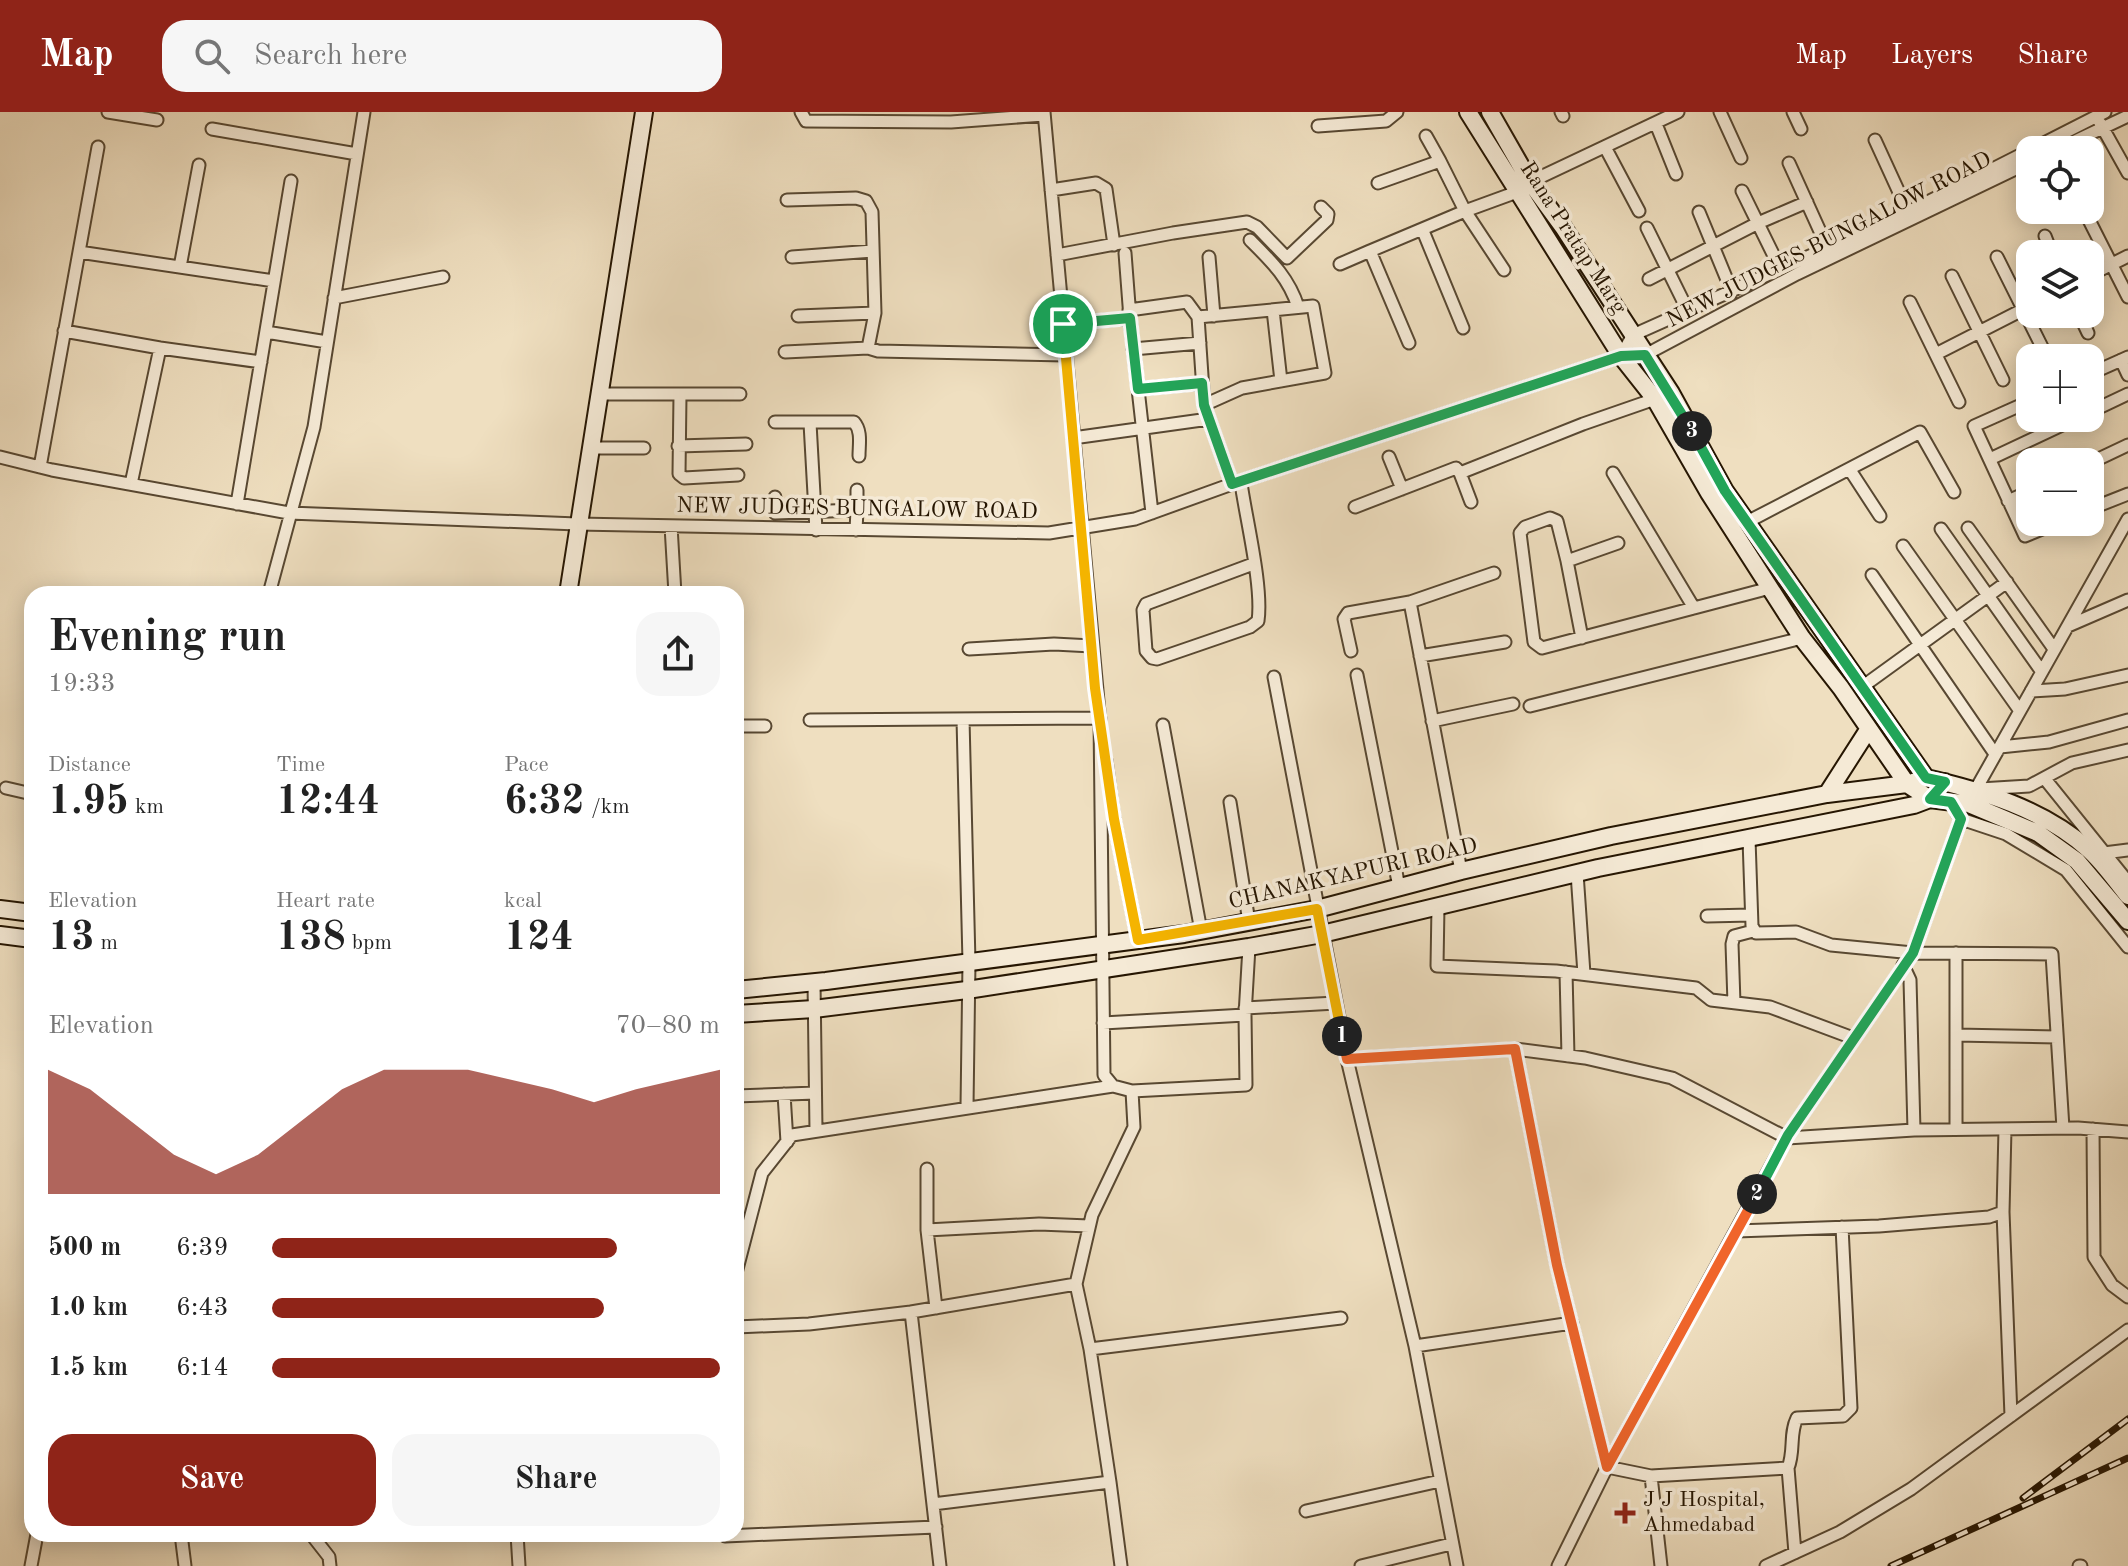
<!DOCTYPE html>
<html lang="en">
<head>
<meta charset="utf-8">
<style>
  :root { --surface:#fff; --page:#f6f6f6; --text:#222; --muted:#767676; --accent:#8f2418 }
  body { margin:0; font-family:"Old Standard TT",serif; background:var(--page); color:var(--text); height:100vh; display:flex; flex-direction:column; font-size:30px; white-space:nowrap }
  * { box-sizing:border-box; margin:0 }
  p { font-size:26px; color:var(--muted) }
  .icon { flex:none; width:44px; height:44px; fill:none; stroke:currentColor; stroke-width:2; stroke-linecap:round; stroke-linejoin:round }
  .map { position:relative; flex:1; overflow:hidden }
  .drawer { position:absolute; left:24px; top:474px; width:720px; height:956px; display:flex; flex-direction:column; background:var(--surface); border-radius:24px; box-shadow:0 4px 20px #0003 }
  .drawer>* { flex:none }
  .controls { position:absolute; left:2016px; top:24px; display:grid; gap:16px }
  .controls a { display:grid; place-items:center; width:88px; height:88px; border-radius:16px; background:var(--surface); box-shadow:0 4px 20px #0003; font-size:40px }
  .pin { position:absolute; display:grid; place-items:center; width:68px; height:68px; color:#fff; margin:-34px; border:4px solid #fff; border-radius:50%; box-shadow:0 2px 8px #0007 }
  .km { position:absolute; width:40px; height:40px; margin:-20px; border-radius:50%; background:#222; color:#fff; font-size:22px; line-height:40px; text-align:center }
  .round { display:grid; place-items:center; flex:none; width:84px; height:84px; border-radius:24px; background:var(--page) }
  .overview { display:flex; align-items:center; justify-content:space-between; height:136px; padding:0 24px }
  h1 { font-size:44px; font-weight:700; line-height:60px }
  .figures { display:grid; grid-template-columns:repeat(3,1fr); gap:12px; height:136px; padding:8px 24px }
  .figures div { display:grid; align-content:center }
  .figures b { font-size:40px; font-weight:700 }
  .figures small { font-size:22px; font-weight:400 }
  .figures p { font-size:22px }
  .chart { height:224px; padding:16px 24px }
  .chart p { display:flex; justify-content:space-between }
  .chart svg { width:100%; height:144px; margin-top:8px; fill:var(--accent); opacity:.7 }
  .primary-button { display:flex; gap:16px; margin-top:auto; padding:16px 24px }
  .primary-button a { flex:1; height:92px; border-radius:24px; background:var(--accent); color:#fff; font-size:32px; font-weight:700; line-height:92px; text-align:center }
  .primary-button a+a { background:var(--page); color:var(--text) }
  ul { padding:0 24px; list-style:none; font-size:26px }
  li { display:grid; grid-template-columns:128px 96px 1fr; align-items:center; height:60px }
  li i { height:20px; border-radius:10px; background:var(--accent) }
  header { display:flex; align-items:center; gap:48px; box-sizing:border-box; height:112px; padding:0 40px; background:var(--accent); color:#fff }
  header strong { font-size:38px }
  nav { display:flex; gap:44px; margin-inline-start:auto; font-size:28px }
  .search { width:560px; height:72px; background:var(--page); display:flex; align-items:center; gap:20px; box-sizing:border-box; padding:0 28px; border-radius:24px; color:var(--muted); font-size:30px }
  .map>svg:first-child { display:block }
</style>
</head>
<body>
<header>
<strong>Map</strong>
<div class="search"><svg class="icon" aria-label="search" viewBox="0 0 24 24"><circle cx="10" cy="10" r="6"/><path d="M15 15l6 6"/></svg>Search here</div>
<nav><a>Map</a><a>Layers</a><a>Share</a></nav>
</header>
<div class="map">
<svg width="2128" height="1454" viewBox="0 0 2128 1454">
  <rect width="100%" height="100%" fill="#efdfc0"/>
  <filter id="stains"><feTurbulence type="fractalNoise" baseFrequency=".0025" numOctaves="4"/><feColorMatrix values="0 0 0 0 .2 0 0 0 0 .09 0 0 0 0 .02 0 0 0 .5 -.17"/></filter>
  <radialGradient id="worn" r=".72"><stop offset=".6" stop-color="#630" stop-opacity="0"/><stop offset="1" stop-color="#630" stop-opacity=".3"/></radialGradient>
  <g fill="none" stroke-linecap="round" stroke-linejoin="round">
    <defs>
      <path id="street" d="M108 0 157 8
        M801 0 806 9 951 10 1044 3
        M1044 0 1100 611
        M1561 0 1563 4
        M1720 0 1741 46
        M1793 0 1801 17
        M2100 11 2128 61
        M1656 12 1676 62
        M1318 14 1386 9 1397 0
        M212 17 357 42
        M1426 24 1440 49
        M1875 28 1908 100
        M1605 35 1639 99
        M2056 38 2128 4
        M1789 51 1828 137
        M1530 70 1678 0
        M1378 71 1440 49 1465 99 1370 139 1409 231
        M1051 78 1096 71 1106 77 1114 133
        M1742 79 1773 142
        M787 88 856 86 866 89 872 100 875 201 868 236 878 239 1066 243
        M1699 100 1732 180
        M2087 104 2128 185
        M1647 116 1688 199
        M1423 119 1463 216
        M2045 124 2052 142
        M1250 128C1271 149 1289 166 1298 195
        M79 140 274 169
        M1125 141 1130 206 1152 401
        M1057 143 1173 121 1247 110 1257 115 1287 146 1327 108 1328 102 1321 95
        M792 145 873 139
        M1209 145 1214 204
        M1997 145 2043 237
        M1340 152 1370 139
        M180 155 199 53
        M1504 158 1465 99 1517 80
        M2090 163 2128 144
        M1952 164 2003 268
        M1649 167 1758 111 1807 90
        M334 186 443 165
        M1910 190 1959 290
        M1129 198 1187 190 1198 205
        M1273 198 1281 269
        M2079 202 2088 221
        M798 204 875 201
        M1063 212 1130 206
        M64 219 160 236 261 250
        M266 220 327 230
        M1133 237 1200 231
        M785 240 868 236
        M1936 242 2030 194
        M1621 244 1633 223 1908 100 2105 0
        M2121 248 2128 263
        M2090 262 2128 245
        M1138 277 1202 271
        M598 282H740
        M680 283 679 362 684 366 738 363
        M2030 289 1974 314 2025 424 2059 410
        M1204 293 1242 276 1325 261 1313 194 1198 205 1204 293 1232 372
        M2090 300 2128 282
        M775 310H854C862 319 859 332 859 344
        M810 311 816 418
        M1073 326 1209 307
        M678 334 746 332
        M590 336H644
        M0 345 52 358 289 401 577 412 1049 421 1135 407 1232 372 1621 244 1645 243 1797 162 2030 50
        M1389 345 1402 377
        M1990 347 2077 306
        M2090 351 2128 333
        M40 355 98 35
        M1850 358 1880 404
        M1460 361 1471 390
        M1613 361 1694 496
        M1241 371C1246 407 1263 475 1258 509L1250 515 1157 547 1152 546 1146 539 1143 498 1146 492 1253 452
        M131 372 160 236
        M775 385V401L857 398 856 418
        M2008 389 2030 379
        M237 392 291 69
        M1355 395 1456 356 1460 361 1583 312 1655 287
        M2090 397 2128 382
        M857 398V378
        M1749 409 1920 320 1954 380
        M671 414 675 482
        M1968 416 2054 537
        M1941 417 2042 560
        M1618 431 1567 449 1557 409 1550 406 1525 415 1520 421 1534 530 1542 536 1770 476
        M1903 434 2020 599
        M1567 449 1582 526
        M1872 463 1995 642
        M269 482 314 315 364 0
        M1410 490 1461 759
        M2068 514 2128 488
        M969 537 1054 532 1092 534
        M1351 539 1344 507 1348 501 1410 490 1494 461
        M1420 544 1505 530
        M1357 563 1399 775
        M1274 565 1347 947 1415 1234 1457 1454
        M1862 575 2007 470
        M2031 579 2065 577 2128 563
        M1530 594 1802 526
        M963 607 969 850 967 995
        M810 608 1100 606 1104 963 1113 974 1132 979 1134 1015 1092 1103 1076 1172 911 1200 940 1454
        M1432 609 1513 592
        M1163 613 1201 819
        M736 614H765
        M2000 635 2049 630 2128 608
        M1106 648 1114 707 1138 828
        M2045 667 2128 770
        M6 676 32 682
        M1976 677 2128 407
        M1980 677 2029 674 2072 651 2128 638
        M1230 690 1249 810
        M1957 701 1961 707 2006 722 2066 758 2128 835
        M1749 727 1752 814 1756 821 1796 820 1831 833 1913 841 2052 842 2063 1016
        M2104 741 2128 738
        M1577 761 1584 862
        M1438 794 1437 854 1556 859 1696 876 1711 888 1770 895 1853 926
        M1707 804 1751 803
        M1956 841V1017
        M1903 853 1910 868 1914 1018
        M1566 860 1568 944
        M814 870 816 1018
        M1734 891 1732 832 1734 824 1753 819
        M1245 896 1336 891
        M1103 911 1245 903
        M1956 923 2057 925
        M1515 937 1585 946 1672 966 1787 1026 1914 1018 2078 1016 2128 1020
        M1347 947 1515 937 1557 1153 1607 1355 1651 1364 1661 1454
        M1132 979 1246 973 1245 903 1249 835
        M784 982 787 1030
        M736 984 815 981
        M2093 1017 2094 1145 2112 1173 2128 1185
        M927 1057V1118L936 1196
        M2003 1100 2011 1304
        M927 1118 1039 1112 1089 1114
        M1736 1119 1879 1114 1989 1105 2003 1100 2005 1017
        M736 1161 762 1061 792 1023 1113 974
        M1076 1172 1090 1237 1341 1206
        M736 1215 809 1212 911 1200
        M1415 1234 1572 1211
        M1788 1356 1795 1441
        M1651 1364 1788 1356C1795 1339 1789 1322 1797 1306L1843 1304 1851 1296 1842 1115
        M1110 1370 1121 1454
        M933 1392 1110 1370 1090 1237
        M1306 1399 1440 1369
        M181 1422 185 1454
        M311 1422 329 1445 330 1454
        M517 1422 519 1454
        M725 1424 936 1415
        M31 1454 37 1422
        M1361 1454 1451 1432
        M1558 1454 1607 1355 1788 1023 1913 841 1961 707
        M1766 1454 1840 1420 1911 1377 2128 1218
        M2079 1454H2081"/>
      <path id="secondary" d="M1468 0 1621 244 1655 287 1709 381 1802 526 1841 576 1907 672 1930 687 1969 692 2038 721 2077 749 2128 809
        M1490 0 1530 70 1563 115 1671 281 1725 379 1926 666C1983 679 2043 697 2088 737 2103 750 2115 768 2128 784
        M568 482 644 0
        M1827 682 1868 618
        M0 797 32 801
        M0 823 32 827
        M736 878 826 869 1184 822 1317 797 1461 759 1611 724 1827 682 1907 672 1926 666
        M736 902 814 897 967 878 1249 835 1322 822 1598 756 1914 693 1930 687 1945 670"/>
    </defs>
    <use href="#street" stroke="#584832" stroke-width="15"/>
    <use href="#secondary" stroke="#261602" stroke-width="20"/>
    <use href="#street" stroke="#f5ead6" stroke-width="11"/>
    <use href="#secondary" stroke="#f5ead6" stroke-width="16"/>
    <defs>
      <path id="rail" d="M2023 1386 2128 1307
        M1891 1454 2128 1346"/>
    </defs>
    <use href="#rail" stroke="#261602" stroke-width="7"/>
    <use href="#rail" stroke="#f5ead6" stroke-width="4" stroke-dasharray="12" stroke-linecap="butt"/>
  </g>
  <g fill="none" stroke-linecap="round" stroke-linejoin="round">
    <defs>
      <path id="split-1" d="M1063 212 1095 576 1114 707 1138 828 1317 797 1342 924"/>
      <path id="split-2" d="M1342 924 1347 947 1515 937 1557 1153 1607 1355 1757 1082"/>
      <path id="split-3" d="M1692 319 1725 379 1926 666 1945 670 1930 687 1951 690 1961 707 1913 841 1788 1023 1757 1082"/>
      <path id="split-4" d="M1063 212 1130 206 1138 277 1202 271 1204 293 1232 372 1621 244 1645 243 1692 319"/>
    </defs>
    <use href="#split-1" stroke="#fff" stroke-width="16"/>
    <use href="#split-2" stroke="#fff" stroke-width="16"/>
    <use href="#split-3" stroke="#fff" stroke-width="16"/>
    <use href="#split-4" stroke="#fff" stroke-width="16"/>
    <use href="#split-1" stroke="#f5b400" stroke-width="10"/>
    <use href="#split-2" stroke="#f0652b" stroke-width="10"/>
    <use href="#split-3" stroke="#22a559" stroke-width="10"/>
    <use href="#split-4" stroke="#22a559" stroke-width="10"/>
  </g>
  <path fill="#8f2418" stroke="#f5ead6" stroke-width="3" d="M1621 1389h8v8h8v8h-8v8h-8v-8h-8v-8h8z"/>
  <g text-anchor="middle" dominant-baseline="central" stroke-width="7" stroke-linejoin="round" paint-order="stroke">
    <g font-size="22" fill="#261602" stroke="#f5ead6">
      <text transform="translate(1573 126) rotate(57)">Rana Pratap Marg</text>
      <text transform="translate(1829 128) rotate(-27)">NEW JUDGES BUNGALOW ROAD</text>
      <text transform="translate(857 397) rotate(1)">NEW JUDGES BUNGALOW ROAD</text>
      <text transform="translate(1353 762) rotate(-13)">CHANAKYAPURI ROAD</text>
    </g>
    <g font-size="22" fill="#261602" stroke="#f5ead6" text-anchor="start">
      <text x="1643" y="1388">J J Hospital,<tspan x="1643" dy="25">Ahmedabad</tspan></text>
    </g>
  </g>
  <rect width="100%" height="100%" filter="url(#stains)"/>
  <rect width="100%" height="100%" fill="url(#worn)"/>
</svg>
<div class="controls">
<a><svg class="icon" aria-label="locate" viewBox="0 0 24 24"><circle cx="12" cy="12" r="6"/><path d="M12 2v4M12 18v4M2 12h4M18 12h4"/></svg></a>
<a><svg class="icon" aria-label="layers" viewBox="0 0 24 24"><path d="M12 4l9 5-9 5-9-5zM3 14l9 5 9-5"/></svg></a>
<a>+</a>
<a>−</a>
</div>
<div class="pin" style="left:1063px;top:212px;background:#1e9e55"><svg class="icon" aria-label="arrive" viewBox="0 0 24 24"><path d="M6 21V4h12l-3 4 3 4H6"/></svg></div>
<b class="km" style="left:1342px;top:924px">1</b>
<b class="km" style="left:1757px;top:1082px">2</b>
<b class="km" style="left:1692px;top:319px">3</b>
<section class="drawer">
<div class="overview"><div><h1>Evening run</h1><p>19:33</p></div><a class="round"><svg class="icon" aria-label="share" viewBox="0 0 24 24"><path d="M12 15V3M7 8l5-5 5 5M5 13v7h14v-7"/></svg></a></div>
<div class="figures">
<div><p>Distance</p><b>1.95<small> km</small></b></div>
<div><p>Time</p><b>12:44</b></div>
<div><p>Pace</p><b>6:32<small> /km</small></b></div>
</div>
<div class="figures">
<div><p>Elevation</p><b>13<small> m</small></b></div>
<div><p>Heart rate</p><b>138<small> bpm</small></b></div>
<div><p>kcal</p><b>124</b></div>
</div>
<div class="chart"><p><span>Elevation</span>70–80 m</p>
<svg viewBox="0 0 160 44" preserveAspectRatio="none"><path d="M0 44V6L10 12L20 22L30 32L40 38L50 32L60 22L70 12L80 6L90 6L100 6L110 9L120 12L130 16L140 12L150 9L160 6V44z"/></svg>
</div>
<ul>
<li><b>500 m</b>6:39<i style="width:77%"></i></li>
<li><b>1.0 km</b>6:43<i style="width:74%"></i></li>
<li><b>1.5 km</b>6:14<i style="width:100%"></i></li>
</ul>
<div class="primary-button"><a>Save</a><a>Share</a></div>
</section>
</div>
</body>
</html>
